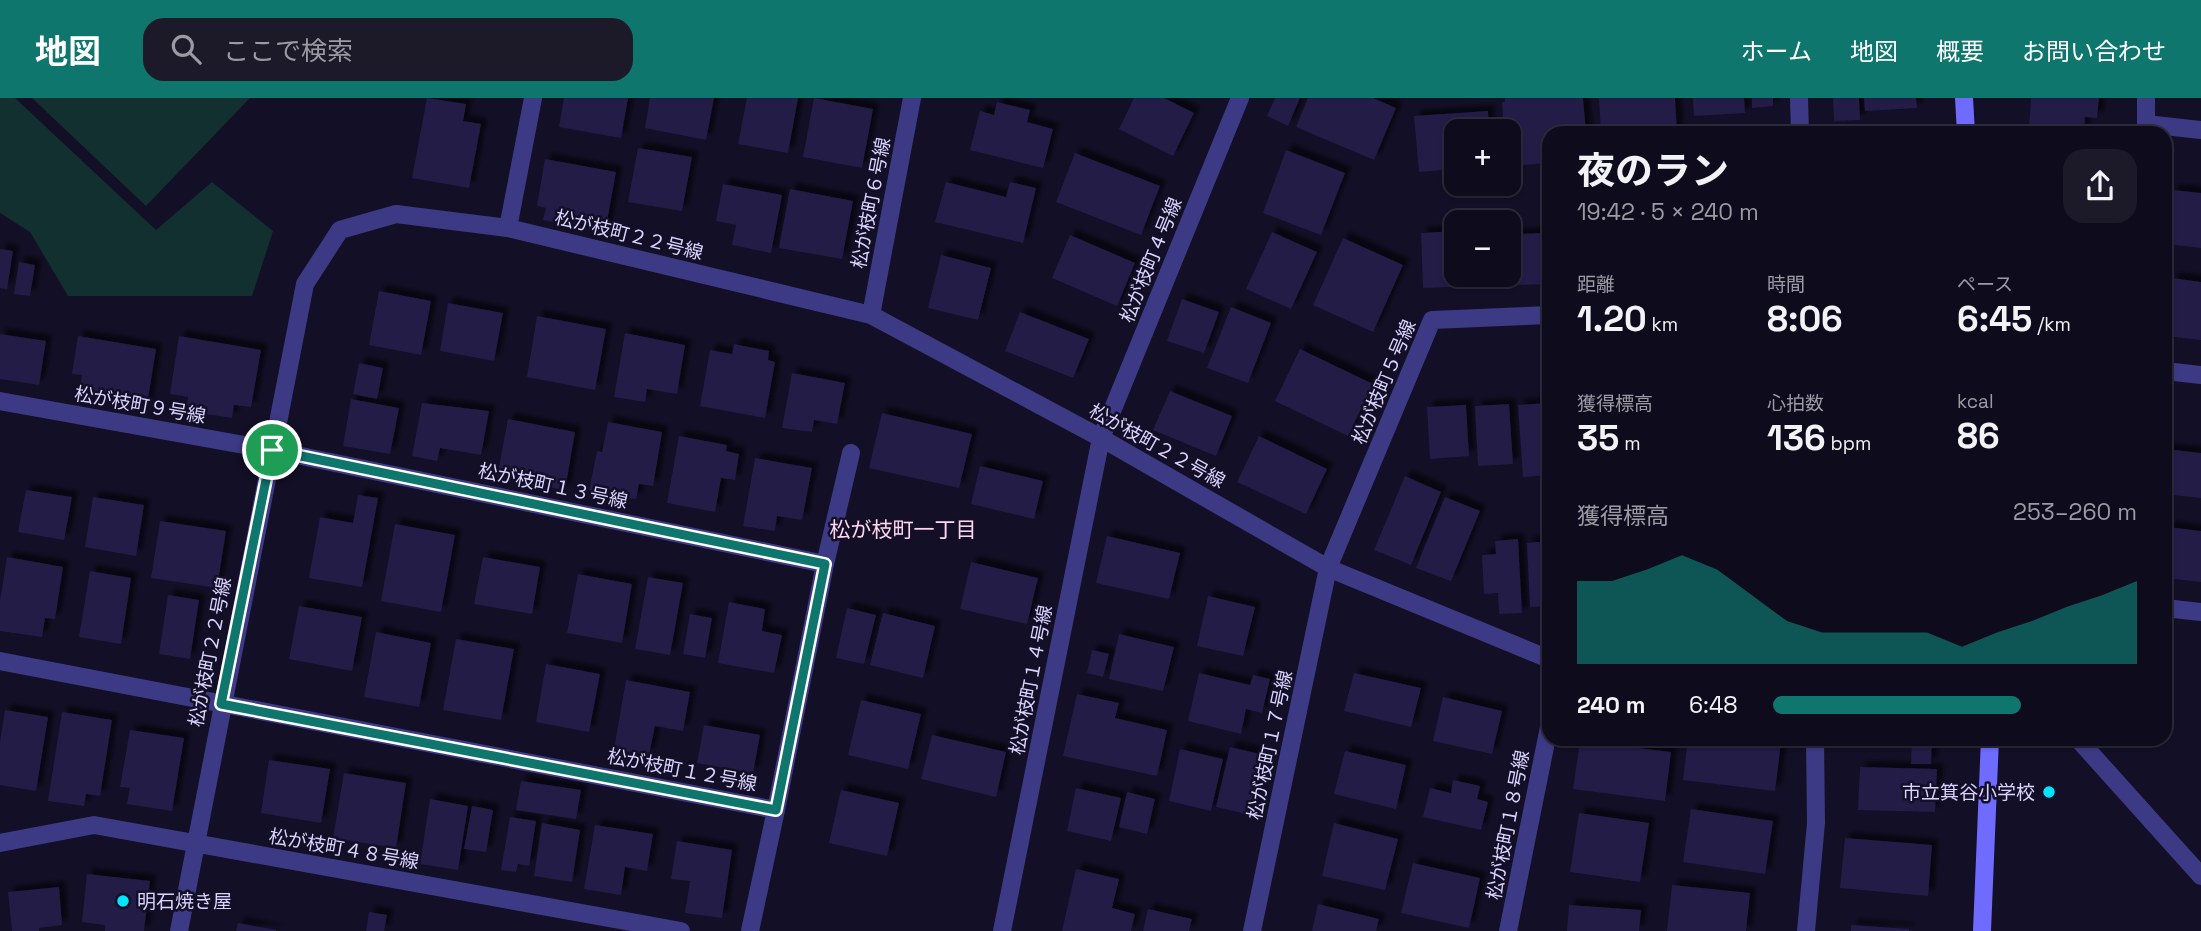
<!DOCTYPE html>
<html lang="ja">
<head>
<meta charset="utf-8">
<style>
  :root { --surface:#0e0b1c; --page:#1c1929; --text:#f1f3f6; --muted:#9b9ba3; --line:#2e2b3b; --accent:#0f766e }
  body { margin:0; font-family:"Space Grotesk","Noto Sans JP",sans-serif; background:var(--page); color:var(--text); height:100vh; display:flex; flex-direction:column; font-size:26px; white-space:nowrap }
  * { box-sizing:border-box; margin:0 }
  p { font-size:23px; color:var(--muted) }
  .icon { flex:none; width:38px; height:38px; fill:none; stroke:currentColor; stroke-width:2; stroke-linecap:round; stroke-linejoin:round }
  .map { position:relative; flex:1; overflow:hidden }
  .side { position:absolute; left:1542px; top:28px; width:630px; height:620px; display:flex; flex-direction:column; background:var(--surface); border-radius:21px; box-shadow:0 2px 5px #0004,0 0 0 2px var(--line) }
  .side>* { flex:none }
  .fabs { position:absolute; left:1444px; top:21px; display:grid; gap:14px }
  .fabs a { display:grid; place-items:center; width:77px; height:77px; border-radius:14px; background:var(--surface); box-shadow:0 2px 5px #0004,0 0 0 2px var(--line); font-size:35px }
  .pin { position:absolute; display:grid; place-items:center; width:60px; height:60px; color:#fff; margin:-30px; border:4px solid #fff; border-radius:50%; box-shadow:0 2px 7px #0007 }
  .round { display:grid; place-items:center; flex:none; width:74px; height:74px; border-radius:21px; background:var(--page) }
  .head { display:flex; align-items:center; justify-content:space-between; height:119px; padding:0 35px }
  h1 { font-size:38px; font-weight:700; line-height:52px }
  .metrics { display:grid; grid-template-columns:repeat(3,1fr); gap:10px; height:119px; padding:7px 35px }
  .metrics div { display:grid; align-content:center }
  .metrics b { font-size:35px; font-weight:700 }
  .metrics small { font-size:19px; font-weight:400 }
  .metrics p { font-size:19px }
  .chart { height:196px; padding:14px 35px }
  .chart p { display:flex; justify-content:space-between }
  .chart svg { width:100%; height:126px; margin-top:7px; fill:var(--accent); opacity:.7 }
  ul { padding:0 35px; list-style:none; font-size:23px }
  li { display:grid; grid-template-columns:112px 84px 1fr; align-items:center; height:52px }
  li i { height:18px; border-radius:9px; background:var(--accent) }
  header { display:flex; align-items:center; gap:42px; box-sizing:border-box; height:98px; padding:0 35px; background:var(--accent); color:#fff }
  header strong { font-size:33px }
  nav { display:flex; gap:38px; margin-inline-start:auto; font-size:24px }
  .search { width:490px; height:63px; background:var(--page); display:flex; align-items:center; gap:18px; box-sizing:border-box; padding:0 24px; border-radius:21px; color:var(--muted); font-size:26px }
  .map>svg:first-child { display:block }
</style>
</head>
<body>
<header>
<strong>地図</strong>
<div class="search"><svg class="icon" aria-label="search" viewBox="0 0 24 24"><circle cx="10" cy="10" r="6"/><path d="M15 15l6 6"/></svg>ここで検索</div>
<nav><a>ホーム</a><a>地図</a><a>概要</a><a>お問い合わせ</a></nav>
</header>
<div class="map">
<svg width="2201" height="833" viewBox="0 0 2201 833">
  <defs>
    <filter id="shadow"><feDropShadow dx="6" dy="-6" stdDeviation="2" flood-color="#0009"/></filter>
  </defs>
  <rect width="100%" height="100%" fill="#130f26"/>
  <path fill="#12302f" d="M0 0H15L156 132 212 84 273 133 252 198H68L30 134 0 115Z
    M32 0H250L146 108Z"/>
  <path fill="#241b47" filter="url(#shadow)" d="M427 0 466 6 463 23 481 26 469 90 412 80Z
    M564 0H628L621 40 559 29Z
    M650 0H714L706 42 645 30Z
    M747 0H798L788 55 738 46Z
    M814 0 873 11 862 70 803 59Z
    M1134 0H1164L1194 15 1173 58 1119 31Z
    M1275 0H1300L1288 28 1267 18Z
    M1308 0H1373L1396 10 1374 62 1296 29Z
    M1505 0H1583L1586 35H1549V65L1508 68V33H1504L1502 4H1505Z
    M1599 0H1675L1677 35H1601Z
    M1693 0H1744L1745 15 1694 18Z
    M1752 0H1773V8L1752 10Z
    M1833 0H1859L1860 22 1834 23Z
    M1864 0H1916L1917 10 1865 13Z
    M2031 0H2099L2097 20 2085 19 2084 33 2029 29Z
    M997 4 1030 12 1027 24 1053 31 1043 70 970 52 980 13 994 17Z
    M1488 13 1489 33H1456V71L1419 74 1414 18Z
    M638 50 692 59 682 113 628 104Z
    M1286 52 1345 75 1321 137 1263 115Z
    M1075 55 1160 88 1141 137 1056 104Z
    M545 61 616 74 605 134 543 122 546 110 537 108Z
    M946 84 1006 99 1010 84 1036 90 1023 145 935 124Z
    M723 86 782 97 771 155 732 147 736 127 716 123Z
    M790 91 853 103 842 161 779 150Z
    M2172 92 2201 95V150L2167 146Z
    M1456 133V177H1498L1499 187 1423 190 1421 135Z
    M1272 134 1317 154 1291 211 1246 191Z
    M1549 135V186L1518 187 1516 136Z
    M1070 137 1135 165 1117 208 1052 180Z
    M1343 140 1403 167 1373 234 1313 207Z
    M0 151 13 153 7 191 0 190Z
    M941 157 991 170 978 222 928 210Z
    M19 164 35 167 30 198 14 196Z
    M2172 180 2201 184V242L2166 238Z
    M379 193 431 203 421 257 369 247Z
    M1182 201 1219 214 1204 255 1167 243Z
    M448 205 503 215 494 263 440 253Z
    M1231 209 1271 225 1248 285 1207 270Z
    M1020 214 1089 241 1073 280 1005 253Z
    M537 218 606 231 595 292 527 279Z
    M625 235 685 247 677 296 647 291 645 304 614 299Z
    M0 236 46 243 39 287 0 281Z
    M78 238 156 251 147 307 79 296 82 277 72 276Z
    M179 238 261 252 251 309 234 307 232 320 186 313 188 299 170 296Z
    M734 246 769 253 768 262 775 264 765 320 700 308 710 252 732 256Z
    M1300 251 1373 286 1348 338 1275 303Z
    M359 265 383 270 377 301 353 296Z
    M792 275 845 285 837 326 814 322 812 334 782 330Z
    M1170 293 1232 318 1216 358 1153 332Z
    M351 301 399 310 390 356 343 348Z
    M422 305 489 313 481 357 440 350 437 363 412 358Z
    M1549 305V377L1523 379 1518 307Z
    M1509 306 1513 366 1478 368 1475 308Z
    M1466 307 1469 358 1430 361 1427 309Z
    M882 315 972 336 959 390 869 370Z
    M508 321 575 334 565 392 497 380Z
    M608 324 662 334 653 388 639 386 636 401 589 393 597 353 602 354Z
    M679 338 727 347 726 353 739 356 735 382 721 380 715 414 667 405Z
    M1259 338 1327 371 1306 416 1237 384Z
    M2165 351 2201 355V400L2165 396Z
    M755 360 812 370 802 422 777 418 775 433 743 428Z
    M980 368 1043 383 1034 421 971 406Z
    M1405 378 1441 394 1411 467 1374 452Z
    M26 392 72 399 64 442 18 434Z
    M358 397 378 400 362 489 309 480 320 419 353 425Z
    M93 399 144 407 136 458 85 449Z
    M1445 399 1480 413 1451 483 1416 470Z
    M160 423 226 433 217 490 151 480Z
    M395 426 455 437 441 514 381 503Z
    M2168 429 2201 433V484L2165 480Z
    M1107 438 1180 455 1169 501 1096 485Z
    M1518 441 1522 515 1499 516 1498 495 1484 496 1482 457 1496 456 1495 443Z
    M1549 443V508L1530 509 1527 445Z
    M7 459 63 469 55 521 45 520 42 539 0 533V503Z
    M483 459 540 469 532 516 474 506Z
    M971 464 1038 480 1027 526 960 511Z
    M90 473 131 480 121 546 79 539Z
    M578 476 632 486 622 545 567 535Z
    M648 479 683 485 670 557 635 551Z
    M168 497 199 502 190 561 159 556Z
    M1208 498 1255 509 1243 558 1197 548Z
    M729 504 765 511 762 533 782 537 774 575 718 565Z
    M299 508 362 519 352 573 289 561Z
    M847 510 876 517 864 566 836 560Z
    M883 515 935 528 923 580 870 567Z
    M690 516 712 520 705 560 683 556Z
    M376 534 431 545 419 609 364 599Z
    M1119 536 1174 549 1163 593 1109 581Z
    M456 541 514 551 501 622 443 612Z
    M1092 552 1109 556 1103 579 1087 575Z
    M546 566 600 576 589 634 536 624Z
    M1199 575 1250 587 1253 577 1270 581 1262 615 1246 611 1241 636 1188 623Z
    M1354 575 1421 590 1411 629 1344 613Z
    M626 582 690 594 683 633 655 628 649 657 614 651Z
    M1077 596 1119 605 1115 620 1167 632 1157 678 1063 658Z
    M1443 599 1502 613 1492 656 1433 643Z
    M861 602 921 616 908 671 848 657Z
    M5 612 48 619 36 693 0 687V644Z
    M62 614 112 622 100 698 86 696 84 708 48 703Z
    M704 627 760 637 753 675 697 665Z
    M130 632 184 640 172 713 127 706 130 690 120 689Z
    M932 637 1006 654 996 699 921 681Z
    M1688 640 1781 644 1775 693 1683 682Z
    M1912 640H1932L1931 666H1911Z
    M1580 643 1671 654 1665 703 1573 691Z
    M1230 649 1264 657 1250 717 1216 709Z
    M1180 651 1223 661 1211 713 1169 703Z
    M1345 653 1406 667 1396 711 1334 696Z
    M269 662 330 671 321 725 261 715Z
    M1860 669 1937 671 1935 714 1858 712Z
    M344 675 406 685 396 750 333 740Z
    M1453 682 1480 688 1477 701 1488 704 1481 732 1423 719 1430 690 1451 695Z
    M521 683 581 692 576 721 516 712Z
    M1076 690 1121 700 1111 743 1067 733Z
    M841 692 899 705 887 758 829 745Z
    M1127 694 1155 701 1147 736 1119 729Z
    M430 701 468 708 458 772 420 766Z
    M472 708 493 712 486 754 464 751Z
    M1691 711 1773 723 1765 776 1683 764Z
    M1579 715 1649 725 1640 784 1570 774Z
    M510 719 536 723 529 768 518 766 516 774 501 772Z
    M542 725 580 732 572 784 534 778Z
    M1334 725 1398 741 1385 792 1322 778Z
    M595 727 653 736 647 773 625 769 621 797 584 791Z
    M1845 740 1932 747 1928 798 1840 790Z
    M677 743 732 752 722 820 685 815 690 783 671 781Z
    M1413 765 1480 780 1469 830 1401 815Z
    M1076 771 1119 781 1112 810 1135 816 1131 833H1062Z
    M87 776 150 783 144 833H105V827L82 824Z
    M1672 787 1750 795 1746 833H1667Z
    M59 789 62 827 39 830V833H12L8 794Z
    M1318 806 1379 821 1376 833H1312Z
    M1569 807 1641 812 1639 833H1567Z
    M1148 811 1192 821 1189 833H1143Z
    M369 814 387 817 384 833H366Z
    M238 825 276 832V833H236Z
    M1851 827 1909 831V833H1851Z"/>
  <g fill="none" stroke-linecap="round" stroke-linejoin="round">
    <path stroke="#3d3a85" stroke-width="18" d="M1799 0 1800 35
      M2146 26 2201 32
      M2146 35V0
      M508 130 533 0
      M871 217 912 0
      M2165 273 2201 277
      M0 303 272 352 825 466
      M2165 510 2201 514
      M0 563 776 712 825 466 851 355
      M2077 640 2201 778
      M0 745 94 727 681 833
      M179 833 305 186 340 132 396 116 508 130 871 217 1101 340 1328 470 1549 561
      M750 833 776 712
      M1002 833 1101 340 1240 0
      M1252 833 1328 470 1432 222 1549 217
      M1508 833 1549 629
      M1806 833 1816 725 1815 640"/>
    <path stroke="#6f6bff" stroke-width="18" d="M1964 0 1966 35
      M1982 833 1990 640"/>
  </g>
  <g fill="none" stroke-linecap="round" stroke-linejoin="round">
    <defs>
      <path id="route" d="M272 352 825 466 776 712 221 606Z"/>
    </defs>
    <use href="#route" stroke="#fff" stroke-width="14"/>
    <use href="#route" stroke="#0f766e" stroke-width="9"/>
  </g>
  <g fill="#00e5ff" stroke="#130f26" stroke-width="2.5">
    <circle cx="2049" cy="694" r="7"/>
    <circle cx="123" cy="803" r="7"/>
  </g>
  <g text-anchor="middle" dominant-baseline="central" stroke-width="5" stroke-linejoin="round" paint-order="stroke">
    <g font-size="19" fill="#d9d4ff" stroke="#130f26">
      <text transform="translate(871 105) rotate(-79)">松が枝町６号線</text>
      <text transform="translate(629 137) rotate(14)">松が枝町２２号線</text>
      <text transform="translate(1151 162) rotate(-68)">松が枝町４号線</text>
      <text transform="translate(1384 284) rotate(-67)">松が枝町５号線</text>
      <text transform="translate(140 307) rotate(10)">松が枝町９号線</text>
      <text transform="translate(1157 348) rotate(29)">松が枝町２２号線</text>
      <text transform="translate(553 388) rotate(12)">松が枝町１３号線</text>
      <text transform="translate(210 554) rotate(-79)">松が枝町２２号線</text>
      <text transform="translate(1031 582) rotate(-79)">松が枝町１４号線</text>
      <text transform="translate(1270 647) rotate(-78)">松が枝町１７号線</text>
      <text transform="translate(682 672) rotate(11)">松が枝町１２号線</text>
      <text transform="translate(1508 727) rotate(-79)">松が枝町１８号線</text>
      <text transform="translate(344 751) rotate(10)">松が枝町４８号線</text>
    </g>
    <g font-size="19" fill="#d9d4ff" stroke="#130f26" text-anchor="end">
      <text x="2035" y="694">市立箕谷小学校</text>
      <text x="137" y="803" text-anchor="start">明石焼き屋</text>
    </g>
    <g font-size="21" fill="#ffd6f0" stroke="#130f26">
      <text x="903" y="431">松が枝町一丁目</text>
    </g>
  </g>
</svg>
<div class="fabs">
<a>+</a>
<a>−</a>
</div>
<div class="pin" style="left:272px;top:352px;background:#1e9e55"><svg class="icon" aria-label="arrive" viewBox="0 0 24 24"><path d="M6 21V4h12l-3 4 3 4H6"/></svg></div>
<section class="side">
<div class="head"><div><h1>夜のラン</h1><p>19:42 · 5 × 240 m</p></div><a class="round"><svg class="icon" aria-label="share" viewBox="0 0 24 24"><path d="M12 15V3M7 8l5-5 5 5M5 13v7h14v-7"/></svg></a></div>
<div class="metrics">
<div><p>距離</p><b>1.20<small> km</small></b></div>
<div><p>時間</p><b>8:06</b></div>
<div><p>ペース</p><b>6:45<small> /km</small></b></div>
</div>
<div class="metrics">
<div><p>獲得標高</p><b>35<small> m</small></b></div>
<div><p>心拍数</p><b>136<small> bpm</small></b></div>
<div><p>kcal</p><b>86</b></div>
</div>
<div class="chart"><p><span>獲得標高</span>253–260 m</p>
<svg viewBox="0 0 160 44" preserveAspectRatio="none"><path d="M0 44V15L10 15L20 11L30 6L40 11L50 20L60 29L70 33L80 33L90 33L100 33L110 38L120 33L130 29L140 24L150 20L160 15V44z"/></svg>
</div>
<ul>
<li><b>240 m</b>6:48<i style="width:68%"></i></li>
</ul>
</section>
</div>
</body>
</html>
